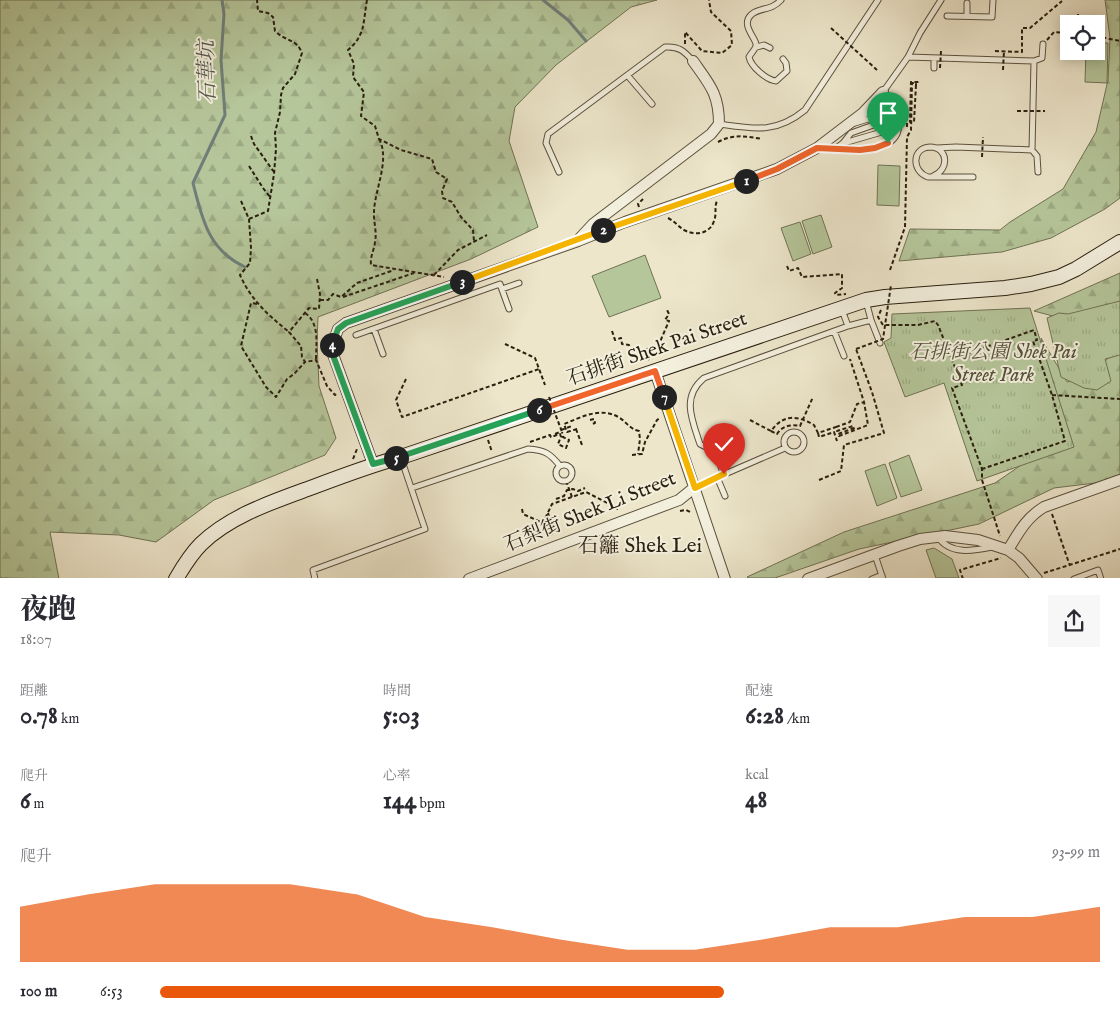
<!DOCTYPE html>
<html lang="zh-TW">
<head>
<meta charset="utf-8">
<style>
  :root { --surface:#fff; --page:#f7f7f7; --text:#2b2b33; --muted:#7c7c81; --accent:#ea580c }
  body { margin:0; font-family:"IM FELL English","Noto Serif TC",serif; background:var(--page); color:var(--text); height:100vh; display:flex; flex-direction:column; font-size:19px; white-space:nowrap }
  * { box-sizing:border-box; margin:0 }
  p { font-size:16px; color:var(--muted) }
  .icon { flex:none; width:28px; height:28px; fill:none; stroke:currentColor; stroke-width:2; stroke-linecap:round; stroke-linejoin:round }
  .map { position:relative; height:578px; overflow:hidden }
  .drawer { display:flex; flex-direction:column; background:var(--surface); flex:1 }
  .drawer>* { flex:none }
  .controls { position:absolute; left:1060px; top:15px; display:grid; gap:10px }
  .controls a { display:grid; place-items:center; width:45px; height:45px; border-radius:0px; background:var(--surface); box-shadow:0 2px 12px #0003; font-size:25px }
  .pin { position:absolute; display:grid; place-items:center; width:42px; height:42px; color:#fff; margin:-51px -21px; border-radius:50% 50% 50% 0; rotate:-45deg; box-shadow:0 0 5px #0007 }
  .pin .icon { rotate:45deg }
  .km { position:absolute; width:25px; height:25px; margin:-12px; border-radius:50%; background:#222; color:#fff; font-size:14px; line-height:25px; text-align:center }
  .round { display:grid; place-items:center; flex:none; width:52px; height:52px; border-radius:0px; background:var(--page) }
  .overview { display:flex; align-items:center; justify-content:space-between; height:85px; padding:0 20px }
  h1 { font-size:28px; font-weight:800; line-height:38px }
  .stats { display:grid; grid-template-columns:repeat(3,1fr); gap:8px; height:85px; padding:5px 20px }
  .stats div { display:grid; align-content:center }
  .stats b { font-size:25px; font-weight:800 }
  .stats small { font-size:14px; font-weight:400 }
  .stats p { font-size:14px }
  .chart { height:140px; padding:10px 20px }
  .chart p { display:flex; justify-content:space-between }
  .chart svg { width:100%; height:90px; margin-top:5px; fill:var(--accent); opacity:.7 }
  ul { padding:0 20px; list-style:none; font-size:16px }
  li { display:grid; grid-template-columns:80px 60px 1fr; align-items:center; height:38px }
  li i { height:12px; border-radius:6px; background:var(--accent) }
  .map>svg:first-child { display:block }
</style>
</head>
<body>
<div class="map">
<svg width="1120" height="579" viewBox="0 0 1120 579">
  <defs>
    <pattern id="forest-firs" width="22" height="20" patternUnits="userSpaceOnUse" patternTransform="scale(1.25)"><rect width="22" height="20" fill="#b5c69a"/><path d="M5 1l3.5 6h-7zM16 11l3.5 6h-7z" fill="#9caa84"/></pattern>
    <pattern id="park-tufts" width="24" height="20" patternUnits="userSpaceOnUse" patternTransform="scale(1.25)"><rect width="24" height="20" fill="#b5c69a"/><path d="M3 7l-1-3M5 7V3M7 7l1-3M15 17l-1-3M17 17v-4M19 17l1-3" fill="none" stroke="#9caa84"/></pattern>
  </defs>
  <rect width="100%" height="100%" fill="#ede6cb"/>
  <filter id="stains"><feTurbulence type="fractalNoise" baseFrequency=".004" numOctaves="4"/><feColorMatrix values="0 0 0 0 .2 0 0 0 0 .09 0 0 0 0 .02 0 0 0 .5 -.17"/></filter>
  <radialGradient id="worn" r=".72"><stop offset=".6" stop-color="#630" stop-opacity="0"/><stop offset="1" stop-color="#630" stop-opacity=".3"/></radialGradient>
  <path fill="#b5c69a" stroke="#707254" d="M1096 43H1108L1107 83 1085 82 1086 51H1096Z
    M878 165 900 166 899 206 877 205Z
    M821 215 832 247 813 254 802 221Z
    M800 222 811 254 793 261 781 228Z
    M645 255 661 298 609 317 592 276Z
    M909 455 922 490 901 497 889 463Z
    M885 464 897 498 877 506 865 471Z
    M934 548 952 559 959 578H936L926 550Z"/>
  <path fill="url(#forest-firs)" stroke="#707254" d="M0 0H657L631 7 556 65 515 107 509 141 538 227 471 259 318 317 317 342 319 386 336 438 325 455 214 500 156 542 119 535 50 532 59 579 0 578Z
    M1105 0H1120V198L1105 209 1051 238 1002 252 899 261 910 229 1000 230 1010 222 1063 189 1096 132 1108 80 1110 38Z
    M1120 273V303L1064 319 1034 311Z
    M1041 338 1067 382 1099 376 1106 360 1120 348V480L1054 488 979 524 859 549 775 578H748L747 577 844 532 995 483 1059 439Z"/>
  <path fill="url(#park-tufts)" stroke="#707254" d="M1120 301V355L1105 359 1111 381 1097 390 1084 388 1061 377 1047 318 1059 313 1068 314Z
    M1030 308 1074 447 977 481 944 383 905 397 884 342 891 338 892 314Z"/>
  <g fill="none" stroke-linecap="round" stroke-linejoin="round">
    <path stroke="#6f7e7a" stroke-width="3" d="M222 0 224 14 221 60 225 115 193 183C202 218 208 250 245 267
      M543 0 568 20 586 41"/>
    <defs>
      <path id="lane" d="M781 0C771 11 761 7 752 14 740 24 755 37 756 44 757 48 751 53 749 57 751 67 767 80 776 81L787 71 786 63 783 59
        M947 16 992 17 993 0
        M967 16V3
        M757 47 764 45 770 48
        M908 57 1034 61
        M934 68V59
        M628 76 652 104
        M866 112 897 103
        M855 123 898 110
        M719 124C754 129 776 134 805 110L878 0
        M844 143 899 127
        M820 148C840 149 886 157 897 134 901 125 898 113 897 103L883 92 908 57 920 33 941 0
        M836 148 843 143 851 133 899 116
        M937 148 956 147 1032 150 1037 156 1038 172
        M1032 150 1034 61 1042 58 1043 44
        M559 172 546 143 548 134 665 47C679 46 684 51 693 61
        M933 176C950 170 948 147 930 147 911 148 912 172 928 177H973
        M502 289 519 283
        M866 301 871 320
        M842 310 848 326
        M374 329 383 354
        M834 331 844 356
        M356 335 500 284 509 309
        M784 442a10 10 0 1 1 20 0a10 10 0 1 1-20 0Z
        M556 473a8 8 0 1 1 16 0a8 8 0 1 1-16 0Z
        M724 475 717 456 712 450 700 444C692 420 681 397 704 378L848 326 871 320 880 343
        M717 477 725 496
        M695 487 785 448
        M412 488 528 449C544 450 550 453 560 466
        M938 537C950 555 973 551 992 547
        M875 555 883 579
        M315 579 313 570 425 529 401 458
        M872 579 882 575
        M1074 579 1098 570 1101 579"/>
      <path id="street" d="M580 238 593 224 711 134 719 124C719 94 710 85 693 61
        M655 371 725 579
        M373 464 331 349 338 329 346 323 578 241 625 222 777 169 817 148 863 113 883 92
        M1008 550C1019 532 1026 518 1044 507L1120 480
        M469 579 679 500 695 487
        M808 579 898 546 920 539 945 536 978 540 1008 550 1019 558 1037 579"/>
      <path id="secondary" d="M176 579C183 567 191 554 201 544 231 515 275 501 313 487 342 476 371 465 401 457L866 300 885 297 1005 288 1031 284 1059 277 1076 269 1120 242"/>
    </defs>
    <use href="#lane" stroke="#5b513e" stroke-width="7"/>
    <use href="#street" stroke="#5b513e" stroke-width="12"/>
    <use href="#secondary" stroke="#2a1f0f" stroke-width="16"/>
    <path stroke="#2a1f0f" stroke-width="2" stroke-dasharray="4 2.5" stroke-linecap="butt" d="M367 0C363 21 366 35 348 50L354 64 353 77 364 92 361 116 375 126 379 139 401 150 432 159 436 172 447 179 442 191 443 198 452 202 461 217 473 230 474 241
      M1078 14V24
      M1096 36 1120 41
      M1047 40 1054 32 1069 33
      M685 44V32L702 51 722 53 732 45 731 31 711 12 709 0
      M995 51 1022 52V28H1030L1062 1
      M907 127V117
      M251 136 254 144 274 172
      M379 139C391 160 373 193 374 215 374 224 377 233 375 242 374 251 370 256 371 265L444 277
      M718 142C733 134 746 136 762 139
      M249 166 263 188 270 197
      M241 201 249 219 251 248 250 263 240 275C251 300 268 315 289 332
      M639 207 638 204 643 199
      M668 218C674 221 678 226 684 230 695 236 710 234 714 221 717 214 714 207 717 201
      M249 219 268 211 274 174 276 149 275 133 280 112 281 95 283 88 295 74 302 53C296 38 286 42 275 31L273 17 268 13 258 11 257 0
      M787 266 789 271 798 268 802 277 842 274V288L835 293 836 295 846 294
      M890 270 905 227 907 137 911 130 912 83H916V85
      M434 275 458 250 487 235
      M317 279 320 294 319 309 309 308 289 332 301 346 302 357 305 362 316 360 327 386 335 395 336 394
      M343 297 414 273
      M320 300H328L333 294 341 297 357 283 394 270
      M257 304 251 303 241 346 266 387 276 397 287 379 294 374 305 362
      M881 310 878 317 883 325H918L935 321 938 325 962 385 952 388 982 469V480L1000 536
      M305 313C320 323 316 344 316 360
      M612 331 615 340 621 338 622 344 629 345 634 355 659 344 669 321 665 320 669 314 667 310
      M505 344 535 358 545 385
      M645 351 649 360
      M950 356 956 353 966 354 1034 330 1037 340 1033 341 1052 395 1065 441 982 469
      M406 379 396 400 402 417 539 369
      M1052 395 1120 399
      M590 420 594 419 595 423 592 424
      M750 420 771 431C784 413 798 416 814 425L818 433 836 427 837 431 853 426 854 428 838 434 839 436 868 425 864 402 850 359
      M836 427 850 422 857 404 864 402
      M576 429 582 445
      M577 429 567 432 564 424C582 417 601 406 620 418 627 423 630 429 639 431L640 439 638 454
      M771 431 777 434C782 426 791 424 800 426L813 397
      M818 433 819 437 834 432 837 441
      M555 434 560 432
      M488 440 492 452
      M530 442 550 435 551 437 560 434 561 437 558 444 566 448 569 440 563 437 562 432
      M632 455 642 454 645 442 657 420 660 418
      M353 459 357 449
      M819 480 841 471 844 445 884 433 872 392 856 349
      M566 481 572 497
      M556 499 564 496 567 490 573 489 578 491 585 488
      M522 509 523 514 543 523 552 504 586 492 617 508V510
      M680 511 686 510 692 513
      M548 513 553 532 548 538
      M1052 514 1070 566
      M1044 573 1120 549
      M963 579 960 570 1001 558"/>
    <use href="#lane" stroke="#f3efdd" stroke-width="5"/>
    <use href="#street" stroke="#f3efdd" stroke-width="10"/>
    <use href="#secondary" stroke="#f3efdd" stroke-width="14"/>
    <path stroke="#2a1f0f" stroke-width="2" stroke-dasharray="4 2.5" stroke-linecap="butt" d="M831 28 877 70
      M940 68 941 51
      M1003 70 1004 51
      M916 85 914 122H910L911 82H919
      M1017 111H1045
      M982 157 983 137
      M856 349 883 339 891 285
      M549 397 562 432
      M561 430 572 426"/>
  </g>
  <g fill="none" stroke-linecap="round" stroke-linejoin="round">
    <defs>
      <path id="split-1" d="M746 181 777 169 817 148 860 150 875 148 888 143"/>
      <path id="split-2" d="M603 230 746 181"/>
      <path id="split-3" d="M462 282 603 230"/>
      <path id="split-4" d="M332 345 338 329 346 323 462 282"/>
      <path id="split-5" d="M332 345 334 358 373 464 396 458"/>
      <path id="split-6" d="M396 458 539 410"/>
      <path id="split-7" d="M539 410 655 371 664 397"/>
      <path id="split-8" d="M664 397 695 488 724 474"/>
    </defs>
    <use href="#split-1" stroke="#fff" stroke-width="10"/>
    <use href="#split-2" stroke="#fff" stroke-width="10"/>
    <use href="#split-3" stroke="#fff" stroke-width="10"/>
    <use href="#split-4" stroke="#fff" stroke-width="10"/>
    <use href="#split-5" stroke="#fff" stroke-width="10"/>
    <use href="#split-6" stroke="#fff" stroke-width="10"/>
    <use href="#split-7" stroke="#fff" stroke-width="10"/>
    <use href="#split-8" stroke="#fff" stroke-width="10"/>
    <use href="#split-1" stroke="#f0652b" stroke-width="6"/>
    <use href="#split-2" stroke="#f5b400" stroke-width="6"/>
    <use href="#split-3" stroke="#f5b400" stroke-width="6"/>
    <use href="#split-4" stroke="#22a559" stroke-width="6"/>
    <use href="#split-5" stroke="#22a559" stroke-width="6"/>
    <use href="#split-6" stroke="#22a559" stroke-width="6"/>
    <use href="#split-7" stroke="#f0652b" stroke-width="6"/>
    <use href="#split-8" stroke="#f5b400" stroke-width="6"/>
  </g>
  <g text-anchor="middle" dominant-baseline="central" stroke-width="4" stroke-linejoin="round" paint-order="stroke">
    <g font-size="20" fill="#2a1f0f" stroke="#f3efdd">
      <text transform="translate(657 349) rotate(-19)">石排街 Shek Pai Street</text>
      <text transform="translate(590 512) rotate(-22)">石梨街 Shek Li Street</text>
    </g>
    <g font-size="20" font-style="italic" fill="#545139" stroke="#f3efdd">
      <text x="993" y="352">石排街公園 Shek Pai<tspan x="993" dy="23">Street Park</tspan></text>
    </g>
    <g font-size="21" font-style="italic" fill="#52564d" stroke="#f3efdd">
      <text transform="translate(208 72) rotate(-92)">石華坑</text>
    </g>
    <g font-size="21" fill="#2a1f0f" stroke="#f3efdd">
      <text x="640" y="546">石籬 Shek Lei</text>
    </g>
  </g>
  <rect width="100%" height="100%" filter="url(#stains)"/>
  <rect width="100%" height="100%" fill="url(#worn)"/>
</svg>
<div class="controls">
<a><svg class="icon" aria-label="locate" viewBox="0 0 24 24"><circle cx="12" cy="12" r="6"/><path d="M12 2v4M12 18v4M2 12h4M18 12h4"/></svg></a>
</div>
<div class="pin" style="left:888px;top:143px;background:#1e9e55"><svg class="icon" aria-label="arrive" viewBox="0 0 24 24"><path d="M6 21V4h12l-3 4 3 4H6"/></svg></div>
<div class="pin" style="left:724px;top:474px;background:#d93025"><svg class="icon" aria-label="check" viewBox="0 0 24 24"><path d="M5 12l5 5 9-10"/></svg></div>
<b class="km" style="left:746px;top:181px">1</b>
<b class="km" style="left:603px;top:230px">2</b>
<b class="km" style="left:462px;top:282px">3</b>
<b class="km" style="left:332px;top:345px">4</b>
<b class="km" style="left:396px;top:458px">5</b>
<b class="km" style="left:539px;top:410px">6</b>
<b class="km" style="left:664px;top:397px">7</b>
</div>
<section class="drawer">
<div class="overview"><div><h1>夜跑</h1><p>18:07</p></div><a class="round"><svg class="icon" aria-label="share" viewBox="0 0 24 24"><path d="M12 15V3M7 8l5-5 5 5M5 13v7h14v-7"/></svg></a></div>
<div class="stats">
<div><p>距離</p><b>0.78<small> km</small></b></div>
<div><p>時間</p><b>5:03</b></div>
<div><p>配速</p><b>6:28<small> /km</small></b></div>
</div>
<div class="stats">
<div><p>爬升</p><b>6<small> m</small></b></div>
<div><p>心率</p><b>144<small> bpm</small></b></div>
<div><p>kcal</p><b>48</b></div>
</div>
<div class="chart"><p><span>爬升</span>93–99 m</p>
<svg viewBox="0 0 160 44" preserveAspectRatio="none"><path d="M0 44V17L10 11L20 6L30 6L40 6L50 11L60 22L70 27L80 33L90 38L100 38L110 33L120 27L130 27L140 22L150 22L160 17V44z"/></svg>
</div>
<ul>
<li><b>100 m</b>6:53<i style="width:60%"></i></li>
</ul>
</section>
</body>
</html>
